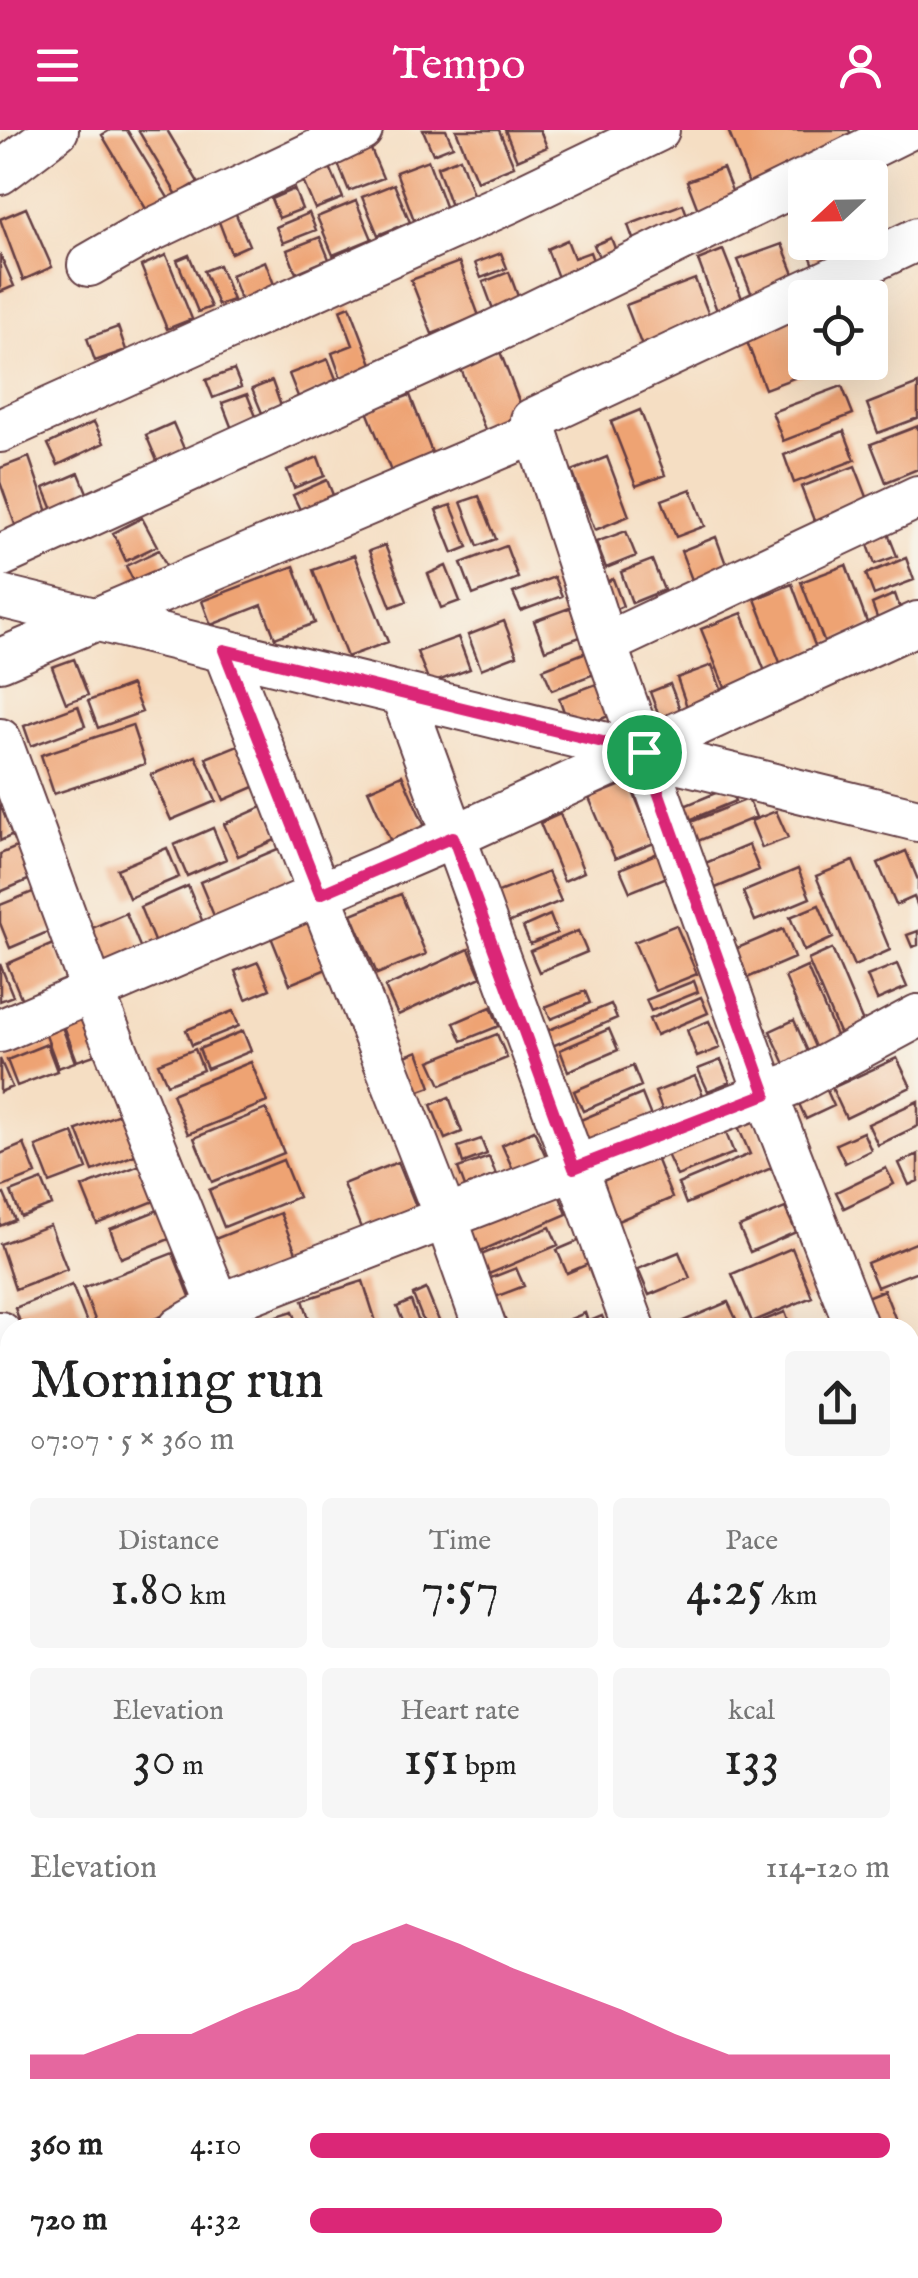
<!DOCTYPE html>
<html lang="en">
<head>
<meta charset="utf-8">
<style>
  :root { --surface:#fff; --page:#f6f6f6; --text:#222; --muted:#767676; --accent:#db2777 }
  body { margin:0; font-family:"IM FELL English",serif; background:var(--page); color:var(--text); height:100vh; display:flex; flex-direction:column; font-size:38px; white-space:nowrap }
  * { box-sizing:border-box; margin:0 }
  p { font-size:32px; color:var(--muted) }
  .icon { flex:none; width:55px; height:55px; fill:none; stroke:currentColor; stroke-width:2; stroke-linecap:round; stroke-linejoin:round }
  .map { position:relative; flex:1; overflow:hidden }
  .details { position:absolute; left:0px; top:1188px; width:920px; height:962px; display:flex; flex-direction:column; background:var(--surface); border-radius:30px 30px 0 0; box-shadow:0 10px 40px #0002 }
  .details>* { flex:none }
  .needle { width:65px; rotate:248deg }
  .controls { position:absolute; left:788px; top:30px; display:grid; gap:20px }
  .controls a { display:grid; place-items:center; width:100px; height:100px; border-radius:10px; background:var(--surface); box-shadow:0 10px 40px #0002; font-size:50px }
  .pin { position:absolute; display:grid; place-items:center; width:85px; height:85px; color:#fff; margin:-42px; border:5px solid #fff; border-radius:50%; box-shadow:0 2px 10px #0007 }
  .round { display:grid; place-items:center; flex:none; width:105px; height:105px; border-radius:10px; background:var(--page) }
  .headline { display:flex; align-items:center; justify-content:space-between; height:170px; padding:0 30px }
  h1 { font-size:55px; font-weight:600; line-height:75px }
  .metrics { display:grid; grid-template-columns:repeat(3,1fr); gap:15px; height:170px; padding:10px 30px }
  .metrics div { display:grid; align-content:center; border-radius:10px; background:var(--page); text-align:center }
  .metrics b { font-size:50px; font-weight:600 }
  .metrics small { font-size:28px; font-weight:400 }
  .metrics p { font-size:28px }
  .chart { height:280px; padding:20px 30px }
  .chart p { display:flex; justify-content:space-between }
  .chart svg { width:100%; height:180px; margin-top:10px; fill:var(--accent); opacity:.7 }
  ul { padding:0 30px; list-style:none; font-size:32px }
  li { display:grid; grid-template-columns:160px 120px 1fr; align-items:center; height:75px }
  li i { height:25px; border-radius:12px; background:var(--accent) }
  header { display:flex; justify-content:space-between; align-items:center; height:130px; padding:0 30px; background:var(--accent); color:#fff; font-size:45px; font-weight:600 }
  .map>svg:first-child { display:block }
</style>
</head>
<body>
<header><svg class="icon" aria-label="menu" viewBox="0 0 24 24"><path d="M4 6h16M4 12h16M4 18h16"/></svg>Tempo<svg class="icon" aria-label="person" viewBox="0 0 24 24"><circle cx="12" cy="8" r="4"/><path d="M4 21q1-7 8-7t8 7"/></svg></header>
<div class="map">
<svg width="918" height="2148" viewBox="0 0 918 2148">
  <rect width="100%" height="100%" fill="#f7f3e8"/>
  <filter id="ink" filterUnits="userSpaceOnUse"><feTurbulence type="fractalNoise" baseFrequency=".01" numOctaves="2"/><feDisplacementMap in="SourceGraphic" scale="20" xChannelSelector="R" yChannelSelector="G"/><feConvolveMatrix kernelMatrix="1 2 1 2 8 2 1 2 1" color-interpolation-filters="sRGB"/></filter>
  <filter id="wash" filterUnits="userSpaceOnUse"><feTurbulence type="fractalNoise" baseFrequency=".0048" numOctaves="4" result="noise"/><feDisplacementMap in="SourceGraphic" scale="40" xChannelSelector="R" yChannelSelector="G"/><feGaussianBlur stdDeviation="2.25" result="paint"/><feColorMatrix in="noise" values="0 0 0 0 0 0 0 0 0 0 0 0 0 0 0 0 0 1.4 0 .05"/><feComposite in="paint" operator="in"/></filter>
  <g filter="url(#wash)">
    <rect width="100%" height="100%" fill="#f5dec3"/>
    <g fill="none" stroke-linecap="round" stroke-linejoin="round">
      <path stroke="#67bde4" stroke-width="35" d="M910 1939 918 1944"/>
    </g>
    <g id="blocks">
      <path fill="#eea373" d="M110 0H127L173 76 152 89 102 5Z
        M138 0H167L198 52 177 65Z
        M423 0H446L453 16 433 24Z
        M456 0H499L514 36 477 51Z
        M505 0H540L547 17 517 30Z
        M728 0H849L857 22 752 62Z
        M370 17 383 48 349 61 337 31Z
        M460 28 474 67 451 76 437 37Z
        M327 30 343 68 315 79 299 42Z
        M428 30 446 79 414 90 396 42Z
        M723 38 736 71 700 85 687 51Z
        M394 54 410 92 378 105 362 67Z
        M294 59 302 79 279 88 271 69Z
        M356 71 372 109 333 125 317 87Z
        M683 74 692 99 637 120 628 95Z
        M805 76V112L793 80Z
        M233 77 249 115 231 123 216 84Z
        M26 78 52 137 23 150 0 89Z
        M309 83 316 100 283 113 276 97Z
        M320 107 329 129 296 143 287 120Z
        M611 108 618 126 601 132 594 115Z
        M567 110 574 128 590 122 598 144 562 158 547 119Z
        M805 112H854L857 122 815 138Z
        M782 114 800 159 756 175 738 130Z
        M723 120 745 176 719 186 698 130Z
        M501 123 507 138 481 148 475 133Z
        M0 124 14 156 0 162Z
        M166 125 192 189 167 199 141 136Z
        M189 125 211 177 198 182 177 130Z
        M265 131 275 157 241 171 231 145Z
        M459 132 479 186 432 204 411 150Z
        M219 135 233 170 218 175 204 141Z
        M509 142 519 169 493 179 483 152Z
        M695 149 714 198 645 224 626 175Z
        M350 176 374 239 342 251 332 223 353 215 340 180Z
        M805 180V232L834 233 765 259 744 204Z
        M118 197 126 220 95 231 87 208Z
        M499 219 525 287 486 302 459 234Z
        M328 229 338 254 299 269 289 244Z
        M234 240 241 257 213 268 206 250Z
        M272 251 281 276 262 283 252 259Z
        M918 254V288L878 303 867 274Z
        M842 256 853 284 783 311 772 282Z
        M247 264 257 289 232 299 222 273Z
        M410 265 434 328 392 344 367 281Z
        M640 280 665 345 636 356 611 292Z
        M94 292 104 313 58 335 48 314Z
        M173 293 185 321 158 333 146 305Z
        M918 296V339L886 352 871 314Z
        M844 301 855 330 794 353 784 325Z
        M29 327 51 391 18 403 0 352V338Z
        M318 327 325 346 294 358 287 340Z
        M607 327 629 386 595 400 572 341Z
        M855 336 869 372 815 393 801 357Z
        M79 343 90 370 55 385 44 358Z
        M327 350 337 375 304 388 293 365Z
        M691 359 705 396 676 407 662 370Z
        M479 366 496 409 478 416 461 372Z
        M451 375 468 417 453 423 436 380Z
        M142 388 157 416 126 431 113 403Z
        M885 396 897 426 875 434 864 404Z
        M626 401 636 426 606 438 596 412Z
        M716 407 727 437 692 450 681 421Z
        M385 415 407 471 391 477 369 421Z
        M506 416 518 448 473 465 461 433Z
        M159 420 169 442 137 458 126 436Z
        M354 425 388 512 347 527 313 440Z
        M906 428 914 450 874 465 866 444Z
        M652 430 664 460 632 473 621 442Z
        M846 435 869 498 825 514 801 452Z
        M294 436 315 493 275 508 262 475 211 495 202 471Z
        M446 436 460 471 441 478 428 444Z
        M554 447 562 466 521 481 513 463Z
        M613 449 623 476 611 481 601 454Z
        M792 454 817 521 781 535 755 469Z
        M895 464 902 484 879 493 872 474Z
        M572 477 583 506 545 520 534 491Z
        M742 483 766 544 726 560 701 499Z
        M504 491 517 525 481 539 468 505Z
        M458 507 470 539 430 554 417 522Z
        M589 521 597 543 552 560 543 539Z
        M74 529 88 565 66 573 52 537Z
        M712 535 724 567 688 580 677 548Z
        M599 553 611 585 571 601 559 568Z
        M670 554 681 582 660 589 650 562Z
        M131 555 142 582 98 598 88 571Z
        M78 576 85 596 31 616 24 596Z
        M132 595 145 634 54 664 41 625Z
        M243 613 261 654 224 670 206 628Z
        M196 626 216 671 171 690 151 645Z
        M402 645 426 699 392 714 368 660Z
        M629 652 654 713 615 729 589 668Z
        M730 657 735 671 687 691 682 677Z
        M748 669 756 687 693 713 686 694Z
        M0 674 13 705 0 711Z
        M269 674 282 707 238 726 224 694Z
        M776 681 788 708 762 718 751 691Z
        M560 684 584 742 564 751 540 693Z
        M213 698 226 729 187 746 174 715Z
        M22 715 35 747 0 762V724Z
        M749 715 759 740 713 759 703 734Z
        M167 718 179 747 129 768 117 739Z
        M280 718 298 759 217 793 200 752Z
        M906 721 918 750V777L914 767 896 775 878 733Z
        M658 723 667 747 630 762 620 739Z
        M853 731 890 820 854 836 816 746Z
        M798 739 810 768 755 791 743 762Z
        M548 742 561 771 508 793 496 763Z
        M188 756 204 795 156 816 140 777Z
        M40 759 57 798 10 818 0 793V775Z
        M401 764 426 824 377 844 352 784Z
        M819 775 833 808 804 821 790 787Z
        M126 783 141 819 105 835 90 799Z
        M550 785 557 803 530 814 523 797Z
        M308 787 329 838 290 854 269 802Z
        M676 795 697 844 655 861 634 812Z
        M783 799 794 828 740 851 728 822Z
        M578 801 587 822 539 842 530 821Z
        M918 801V815L912 817 907 805Z
        M53 814 69 852 22 870 7 834Z
        M469 819 481 847 398 885 385 857Z
        M832 819 867 902 843 912 808 830Z
        M258 832 270 859 246 869 235 841Z
        M0 834 13 866 0 871Z
        M897 834 907 857 877 870 867 846Z
        M807 837 840 915 818 924 785 847Z
        M694 851 698 862 651 881 646 870Z
        M585 861 590 873 551 889 545 877Z
        M701 867 708 883 656 905 649 889Z
        M611 874 617 888 550 917 544 902Z
        M491 877 499 896 462 911 454 893Z
        M86 878 103 922 77 931 61 888Z
        M233 881 239 896 192 915 186 900Z
        M794 890 809 924 785 934 770 901Z
        M709 891 720 918 697 927 687 900Z
        M61 894 75 932 58 938 44 900Z
        M609 899 618 920 568 941 560 920Z
        M243 901 251 921 207 939 199 919Z
        M497 904 507 928 441 955 430 931Z
        M47 914 57 941 17 956 7 930Z
        M195 919 203 940 167 954 158 933Z
        M418 921 431 957 409 965 397 929Z
        M897 928 911 957 846 988 832 958Z
        M0 929 12 957 0 962Z
        M721 930 730 952 708 961 698 939Z
        M251 932 267 972 188 1004 172 964Z
        M633 936 641 956 583 981 574 961Z
        M695 946 703 965 663 982 655 962Z
        M824 954 834 976 806 989 796 967Z
        M642 964 652 989 580 1019 571 994Z
        M449 967 462 1002 445 1009 431 975Z
        M918 971V996L878 1015 868 994Z
        M266 979 284 1023 212 1052 194 1008Z
        M127 981 143 1022 93 1041 77 1000Z
        M752 985 774 1037 686 1074 678 1054 750 1024 736 992Z
        M724 998 734 1023 677 1046 666 1022Z
        M534 1000 548 1031 516 1046 502 1015Z
        M863 1002 871 1020 845 1033 836 1014Z
        M73 1003 87 1039 50 1053 36 1017Z
        M481 1009 487 1024 463 1033 458 1017Z
        M24 1014 36 1044 0 1058V1024Z
        M918 1024V1051L909 1055 899 1033Z
        M489 1027 496 1045 465 1057 458 1038Z
        M656 1028 672 1068 613 1093 596 1054Z
        M283 1030 298 1067 224 1097 209 1060Z
        M148 1032 162 1068 97 1094 82 1057Z
        M398 1032 418 1081 363 1103 343 1054Z
        M886 1038 894 1054 844 1078 836 1062Z
        M42 1050 52 1075 21 1087 11 1062Z
        M558 1062 567 1084 476 1123 467 1101Z
        M4 1064 15 1090 0 1096V1065Z
        M785 1078 796 1102 750 1122 739 1097Z
        M161 1079 172 1108 121 1128 110 1099Z
        M280 1083 299 1130 229 1158 210 1111Z
        M50 1095 67 1139 15 1159 0 1114Z
        M550 1097 558 1115 484 1146 476 1127Z
        M583 1109 593 1132 567 1143 557 1120Z
        M918 1112V1141L877 1157 867 1133Z
        M792 1118 812 1167 752 1192 732 1144Z
        M679 1122 690 1148 649 1165 638 1139Z
        M173 1123 193 1174 131 1198H98L83 1158Z
        M516 1138 524 1156 490 1169 483 1151Z
        M363 1151 378 1198H312L303 1170Z
        M72 1155 89 1198H22L15 1178Z
        M426 1159 442 1198H426L413 1165Z
        M884 1160 899 1198H876L864 1168Z
        M411 1171 421 1198H406L397 1177Z
        M728 1172 737 1191 721 1198H683L681 1192Z
        M293 1181 299 1198H277L274 1187Z
        M785 1182 791 1198H747V1197Z
        M585 1183 588 1192 602 1186 607 1198H549Z
        M915 1206 918 1250 910 1253V1208Z
        M918 1271V1300L910 1275Z
        M0 1398H4L8 1420 0 1421Z
        M0 1493H4L5 1515H0Z
        M6 1525H10V1581L5 1580Z
        M918 1571V1611L910 1614V1575Z
        M0 1710H10V1734H0Z
        M918 1729V1769L910 1772V1732Z
        M0 1949H10V1977H0Z
        M4 1996H10V2045L2 2044Z
        M3 2084H10V2127H3Z
        M46 2140H71V2148H45Z
        M196 2140H226V2148H196Z
        M463 2140H506V2148H463Z
        M717 2140H745L748 2148H703L702 2145Z
        M786 2140H811V2141L788 2148Z"/>
    </g>
  </g>
  <g filter="url(#ink)">
    <use href="#blocks" fill-opacity="0" stroke="#643c42" stroke-width="2.5"/>
    <g fill="none" stroke-linecap="round" stroke-linejoin="round">
      <defs>
        <path id="minor" d="M0 43 57 0
          M809 48 906 0
          M89 135 141 105 361 0
          M0 301 509 72 658 0
          M0 426 493 202 805 50
          M0 466 918 690
          M605 514 918 367
          M224 520 446 1088 485 1198
          M0 530 537 302
          M402 564 634 1198
          M0 610 93 862 228 1198
          M0 901 453 707 918 493
          M180 1198 220 1175 794 953 918 886
          M857 1198 766 964 605 514 532 290 918 109
          M0 1203 10 1222
          M0 1291 10 1287
          M910 1334 918 1355
          M0 1443H10
          M910 1524 918 1523
          M0 1592H10
          M0 1753H10
          M0 1905H10
          M0 2052H10
          M910 2078 918 2100
          M258 2140V2148
          M670 2140 672 2148"/>
      </defs>
      <use href="#minor" stroke="#643c42" stroke-width="46"/>
      <use href="#minor" stroke="#fff" stroke-width="42"/>
    </g>
  </g>
  <g fill="none" stroke-linecap="round" stroke-linejoin="round" filter="url(#ink)">
    <defs>
      <path id="route" d="M224 520 644 622 766 964 574 1038 453 707 320 764Z"/>
    </defs>
    <use href="#route" stroke="#fff" stroke-width="20"/>
    <use href="#route" stroke="#db2777" stroke-width="12"/>
  </g>
</svg>
<div class="controls">
<a><svg class="needle" viewBox="-14 -14 28 28"><path d="M0-13l5 13h-10z" fill="#e53935"/><path d="M0 13l5-13h-10z" fill="#767676"/></svg></a>
<a><svg class="icon" aria-label="locate" viewBox="0 0 24 24"><circle cx="12" cy="12" r="6"/><path d="M12 2v4M12 18v4M2 12h4M18 12h4"/></svg></a>
</div>
<div class="pin" style="left:644px;top:622px;background:#1e9e55"><svg class="icon" aria-label="arrive" viewBox="0 0 24 24"><path d="M6 21V4h12l-3 4 3 4H6"/></svg></div>
<section class="details">
<div class="headline"><div><h1>Morning run</h1><p>07:07 · 5 × 360 m</p></div><a class="round"><svg class="icon" aria-label="share" viewBox="0 0 24 24"><path d="M12 15V3M7 8l5-5 5 5M5 13v7h14v-7"/></svg></a></div>
<div class="metrics">
<div><p>Distance</p><b>1.80<small> km</small></b></div>
<div><p>Time</p><b>7:57</b></div>
<div><p>Pace</p><b>4:25<small> /km</small></b></div>
</div>
<div class="metrics">
<div><p>Elevation</p><b>30<small> m</small></b></div>
<div><p>Heart rate</p><b>151<small> bpm</small></b></div>
<div><p>kcal</p><b>133</b></div>
</div>
<div class="chart"><p><span>Elevation</span>114–120 m</p>
<svg viewBox="0 0 160 44" preserveAspectRatio="none"><path d="M0 44V38L10 38L20 33L30 33L40 27L50 22L60 11L70 6L80 11L90 17L100 22L110 27L120 33L130 38L140 38L150 38L160 38V44z"/></svg>
</div>
<ul>
<li><b>360 m</b>4:10<i style="width:100%"></i></li>
<li><b>720 m</b>4:32<i style="width:71%"></i></li>
</ul>
</section>
</div>
</body>
</html>
